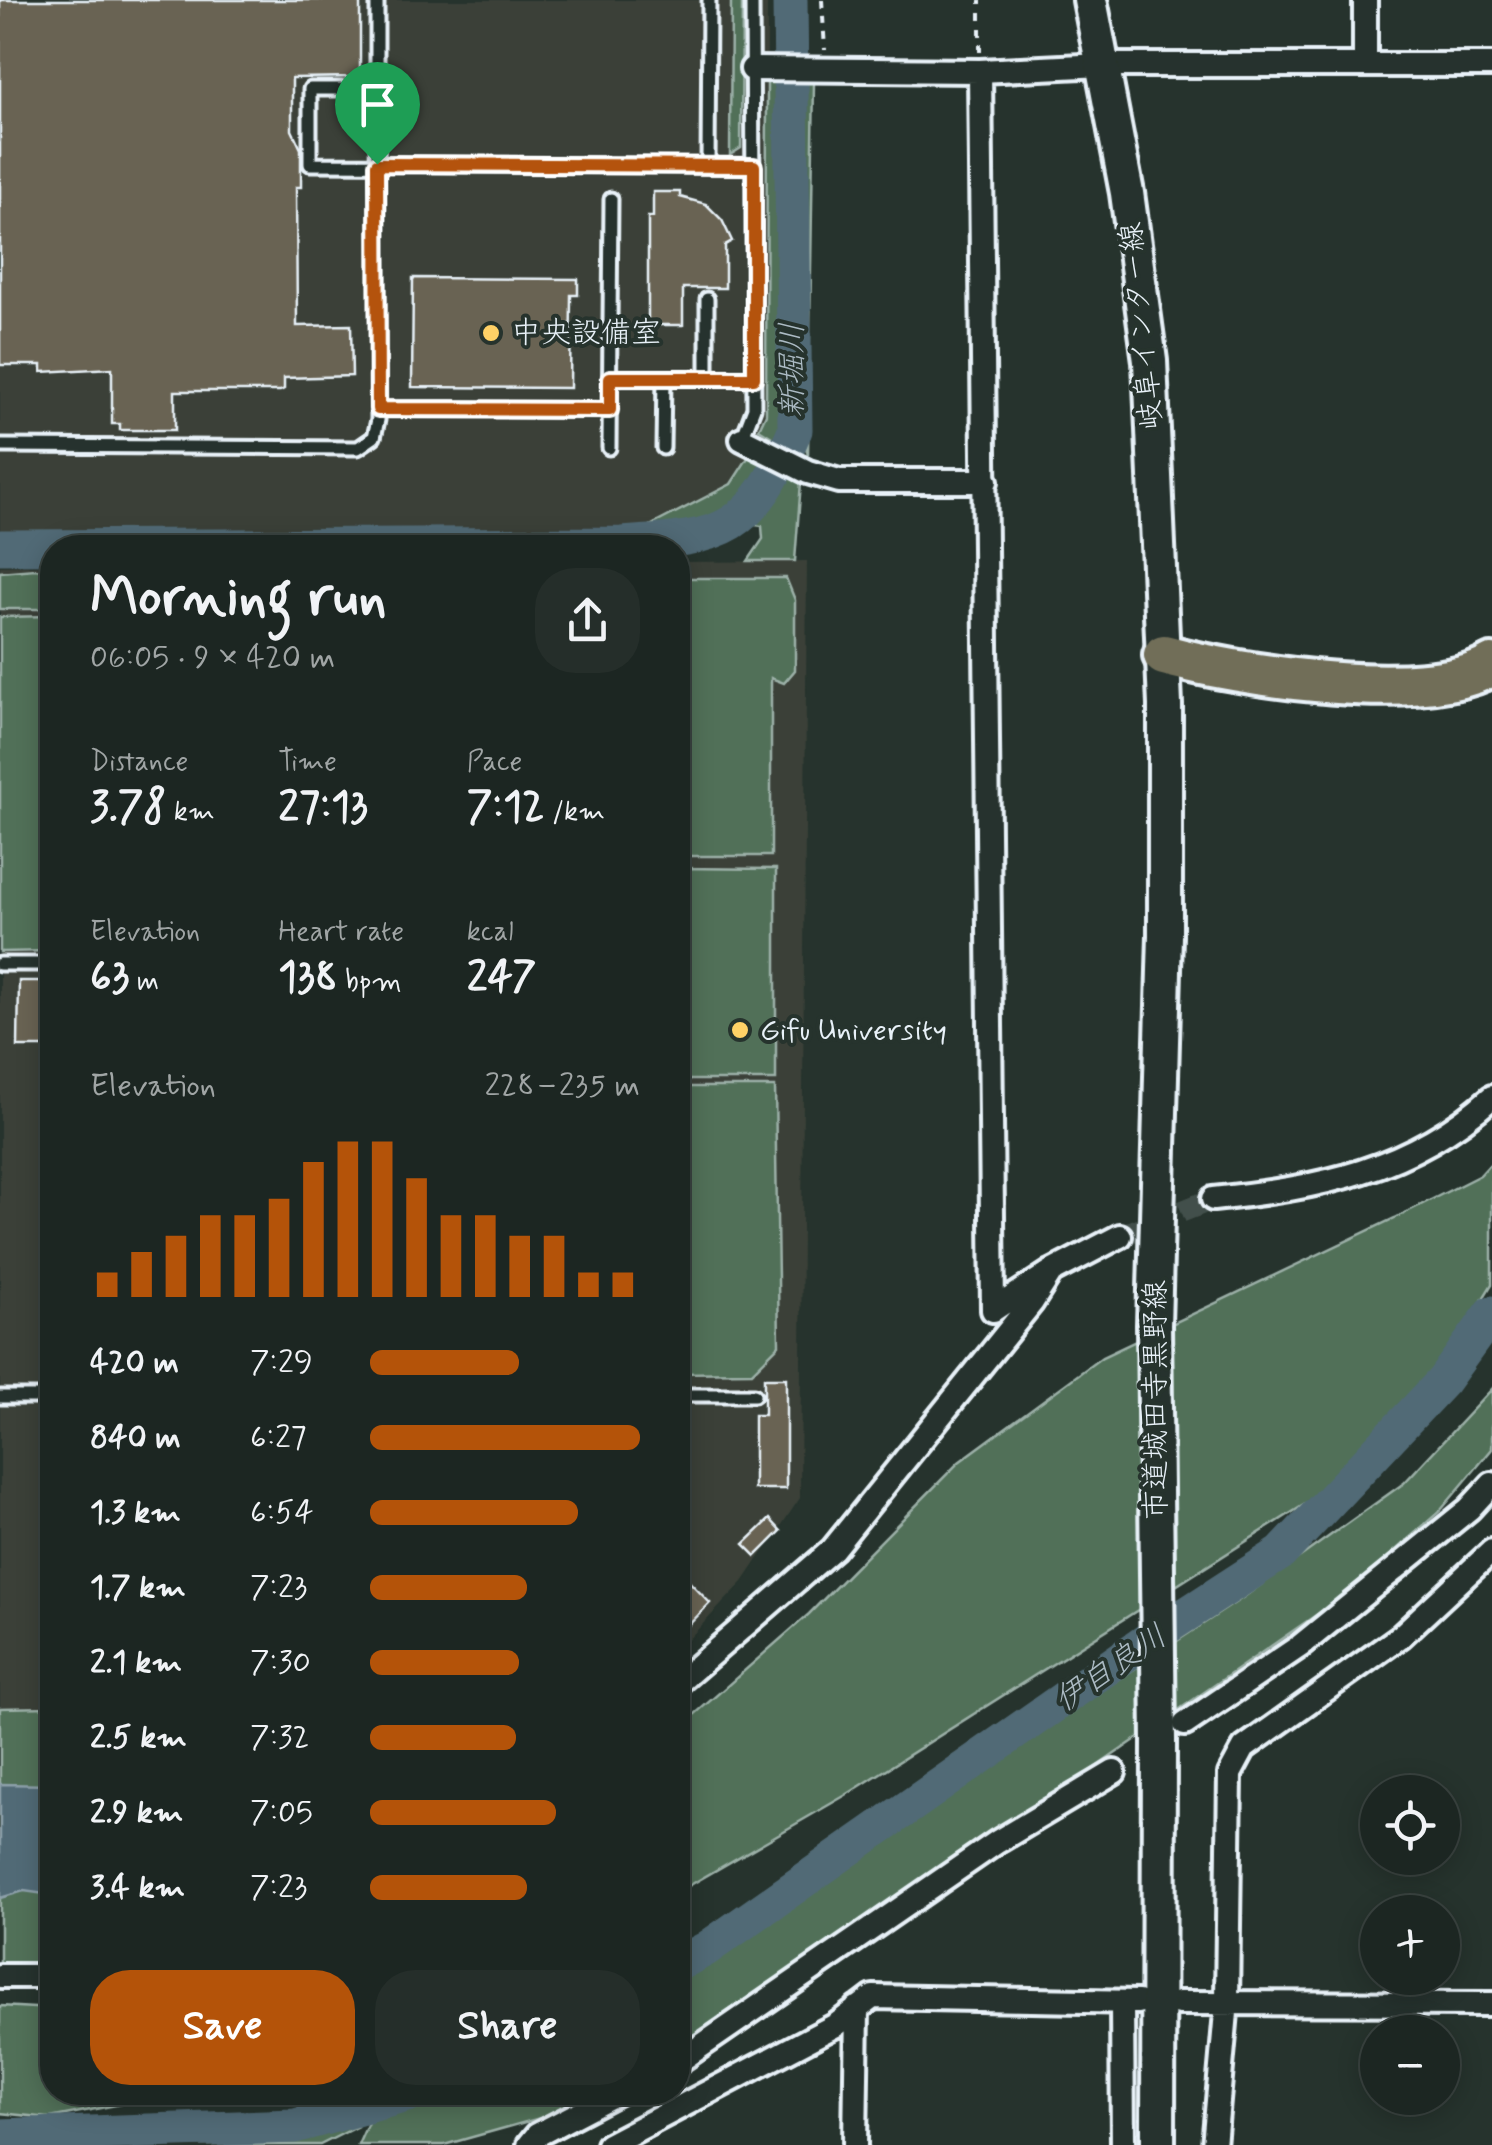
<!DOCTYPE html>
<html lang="en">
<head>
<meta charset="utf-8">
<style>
  :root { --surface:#1c2622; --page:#252e2a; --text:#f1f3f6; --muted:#a0a5a5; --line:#3a4340; --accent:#b45309 }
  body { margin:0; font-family:Mynerve,"Klee One",sans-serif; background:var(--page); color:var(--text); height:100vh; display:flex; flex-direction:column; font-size:38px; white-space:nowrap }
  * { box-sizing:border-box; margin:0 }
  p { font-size:32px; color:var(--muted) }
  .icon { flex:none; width:55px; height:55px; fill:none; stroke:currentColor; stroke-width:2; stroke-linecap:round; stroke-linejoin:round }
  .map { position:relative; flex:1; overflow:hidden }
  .drawer { position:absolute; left:40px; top:535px; width:650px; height:1570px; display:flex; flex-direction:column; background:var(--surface); border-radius:40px; box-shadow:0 5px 25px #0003,0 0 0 2px var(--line) }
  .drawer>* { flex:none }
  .buttons { position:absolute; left:1360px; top:1775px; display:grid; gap:20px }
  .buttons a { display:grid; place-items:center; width:100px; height:100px; border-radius:50%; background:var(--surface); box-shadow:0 5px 25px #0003,0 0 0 2px var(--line); font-size:50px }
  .pin { position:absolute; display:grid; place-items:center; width:85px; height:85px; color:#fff; margin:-102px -42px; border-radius:50% 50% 50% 0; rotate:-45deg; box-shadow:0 0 10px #0007 }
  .pin .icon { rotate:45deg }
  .round { display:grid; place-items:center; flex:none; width:105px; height:105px; border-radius:40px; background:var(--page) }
  .head { display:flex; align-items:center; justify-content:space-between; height:170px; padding:0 50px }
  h1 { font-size:55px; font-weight:800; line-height:75px }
  .stats { display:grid; grid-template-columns:repeat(3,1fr); gap:15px; height:170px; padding:10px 50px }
  .stats div { display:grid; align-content:center }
  .stats b { font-size:42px; font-weight:800 }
  .stats small { font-size:28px; font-weight:400 }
  .stats p { font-size:28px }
  .chart { height:280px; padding:20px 50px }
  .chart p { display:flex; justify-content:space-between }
  .chart svg { width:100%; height:180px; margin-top:10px; stroke:var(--accent); stroke-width:6 }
  .primary-button { display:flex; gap:20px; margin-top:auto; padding:20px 50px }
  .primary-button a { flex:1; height:115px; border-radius:40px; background:var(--accent); color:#fff; font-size:40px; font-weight:800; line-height:115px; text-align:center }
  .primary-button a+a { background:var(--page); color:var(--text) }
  ul { padding:0 50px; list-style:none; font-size:32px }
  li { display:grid; grid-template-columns:160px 120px 1fr; align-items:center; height:75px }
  li i { height:25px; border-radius:12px; background:var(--accent) }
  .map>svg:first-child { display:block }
</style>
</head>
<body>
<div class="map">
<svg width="1492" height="2145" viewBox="0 0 1492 2145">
  <rect width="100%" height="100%" fill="#26332d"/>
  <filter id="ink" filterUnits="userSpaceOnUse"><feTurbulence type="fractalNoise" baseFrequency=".01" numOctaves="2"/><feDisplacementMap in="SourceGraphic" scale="20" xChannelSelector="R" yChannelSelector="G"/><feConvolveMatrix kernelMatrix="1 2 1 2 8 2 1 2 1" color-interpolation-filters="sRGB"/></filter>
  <g filter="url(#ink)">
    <path fill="#3a4138" d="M0 0H767L766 415 749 456 731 484 648 527 0 533Z
      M807 561 800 1498 743 1582 678 1650V562Z
      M52 565V1948H0V566Z"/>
    <path fill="#517059" stroke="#9cb0a8" stroke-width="2.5" d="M731 0H742L741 148 730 155Z
      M767 82H785L788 428 780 442 759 429 766 414Z
      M814 82 808 455 800 425 798 83Z
      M749 456 801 482 795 561H748L763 539 762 526 716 519 656 542 648 527 731 484Z
      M35 569 52 571V609H0V572Z
      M678 578H786L795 600V670L784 683 771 678V856H678Z
      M52 616V951L0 952V617Z
      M678 868 776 869V1080H678Z
      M678 1087H775L779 1345 752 1372 678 1373Z
      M1492 1162V1284L1453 1348 1332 1487 846 1795 678 1892V1729L809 1614 959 1462 1102 1357 1395 1218 1480 1175Z
      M1492 1389V1449L1441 1510 1345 1595 796 1974 678 2047V1969L1244 1597 1404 1483Z
      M52 1707V1983H0V1708Z
      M0 2006 52 2009V2092L177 2093 50 2118 0 2113Z
      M446 2093H604L540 2118 444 2145H358L370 2118Z
      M343 2122 356 2127 320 2145H137L246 2137Z"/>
    <path fill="#516a76" stroke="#8da0aa" stroke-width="2.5" d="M0 1784 52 1785V1895L24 1891 0 1898Z"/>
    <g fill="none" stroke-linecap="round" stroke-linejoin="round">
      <path stroke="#516a76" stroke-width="35" d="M0 547 621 544C728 538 751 531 795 430L790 0
        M678 1964 706 1949 1153 1636 1281 1553 1443 1381 1492 1313
        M0 2136 295 2126 418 2092"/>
    </g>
    <path fill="#696352" stroke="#e8f1f8" stroke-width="2.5" d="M0 0H360V77L292 78V130L301 149V187H296L297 326 351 325 352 376 284 378V389L280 391H175V430H120V424H112V368L42 372V365H0Z
      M653 192H680V197L706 204 722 220 732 241 725 245V288H683V325H648V217H653Z
      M413 278 578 279V295H571L570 388 412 387Z
      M19 981H52V1047H18Z
      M764 1378H786V1489H754V1415H764Z
      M770 1519 781 1531 756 1556 744 1544Z
      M678 1570 710 1603 678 1636Z"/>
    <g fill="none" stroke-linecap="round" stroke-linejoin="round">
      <path stroke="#43504b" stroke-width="22" stroke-dasharray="22 11" stroke-linecap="butt" d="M1120 1236 1213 1199"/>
      <defs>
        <path id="lane" d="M377 0V89H310V164L753 166
          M708 166 709 0
          M707 299V378H754
          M610 378H707
          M378 409 610 410
          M742 439 754 408 752 0
          M0 446 358 448 374 437 378 420 377 89
          M609 448 611 199
          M663 448 664 378
          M0 964H52
          M678 1395H754
          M0 1397H52"/>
        <path id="street" d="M1365 0V63
          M752 69 980 71 1103 65H1492
          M980 71 993 1310
          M742 439 808 472 839 481H986
          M1213 1199C1319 1188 1410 1171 1492 1097
          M993 1310 1051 1272 1120 1236
          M678 1683 833 1549 1032 1302 1051 1272
          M1185 1724 1300 1646 1469 1509 1492 1484
          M0 1976H52
          M1122 2002 1123 2145
          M1179 2003 1492 2004
          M678 2062 997 1842 1114 1772
          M529 2145 537 2135 619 2092
          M608 2145 836 2025 873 1997 1138 2002
          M855 2145 857 2008
          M1214 2145 1227 2001 1230 1774 1244 1748 1401 1636 1492 1551"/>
        <path id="secondary" d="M1090 0 1127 193 1150 361 1165 705V935L1154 1325 1159 1740 1158 2145"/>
        <path id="highway" d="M1164 655C1237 675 1427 705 1492 665"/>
      </defs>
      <use href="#lane" stroke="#e8f1f8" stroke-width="19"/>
      <use href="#street" stroke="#e8f1f8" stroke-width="30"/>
      <use href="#secondary" stroke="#e8f1f8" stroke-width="40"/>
      <use href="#highway" stroke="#e8f1f8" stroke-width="48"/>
      <path stroke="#e8f1f8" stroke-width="4" stroke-dasharray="8 8" stroke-linecap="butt" d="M822 0 825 50
        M980 52V0"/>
      <use href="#lane" stroke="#26332d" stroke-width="11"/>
      <use href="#street" stroke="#26332d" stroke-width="22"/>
      <use href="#secondary" stroke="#26332d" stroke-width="32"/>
      <use href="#highway" stroke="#716e59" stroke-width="40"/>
    </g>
  </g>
  <g fill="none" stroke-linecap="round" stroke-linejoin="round" filter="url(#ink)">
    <defs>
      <path id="route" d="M377 164 754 166V378H610V410L378 409Z"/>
    </defs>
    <use href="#route" stroke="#fff" stroke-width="20"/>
    <use href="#route" stroke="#b45309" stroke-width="12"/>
  </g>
  <g fill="#ffd166" stroke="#26332d" stroke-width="4">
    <circle cx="491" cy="333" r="10"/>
    <circle cx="740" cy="1030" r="10"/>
  </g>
  <g text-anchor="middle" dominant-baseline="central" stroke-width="8" stroke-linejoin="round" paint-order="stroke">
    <g font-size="30" fill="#e8f1f8" stroke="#26332d">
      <text transform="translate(1142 326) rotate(-96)">岐阜インター線</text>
      <text transform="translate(1156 1400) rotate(-90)">市道城田寺黒野線</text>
    </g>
    <g font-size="30" fill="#e8f1f8" stroke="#26332d" text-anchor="start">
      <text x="511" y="333">中央設備室</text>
      <text x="760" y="1030">Gifu University</text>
    </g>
    <g font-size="32" font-style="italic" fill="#acbbc4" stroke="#26332d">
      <text transform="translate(793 370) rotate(-90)">新堀川</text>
      <text transform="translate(1111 1669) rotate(-34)">伊自良川</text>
    </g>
  </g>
</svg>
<div class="buttons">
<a><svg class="icon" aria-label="locate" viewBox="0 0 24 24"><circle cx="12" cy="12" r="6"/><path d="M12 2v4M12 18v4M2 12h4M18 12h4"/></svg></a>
<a>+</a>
<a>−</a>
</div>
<div class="pin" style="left:377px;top:164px;background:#1e9e55"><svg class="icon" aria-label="arrive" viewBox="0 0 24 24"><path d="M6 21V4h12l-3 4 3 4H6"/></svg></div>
<section class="drawer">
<div class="head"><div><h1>Morning run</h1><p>06:05 · 9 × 420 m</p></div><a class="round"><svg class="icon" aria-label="share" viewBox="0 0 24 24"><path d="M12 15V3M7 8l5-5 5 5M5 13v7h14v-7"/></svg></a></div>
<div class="stats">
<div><p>Distance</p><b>3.78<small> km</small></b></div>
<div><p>Time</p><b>27:13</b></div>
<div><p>Pace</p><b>7:12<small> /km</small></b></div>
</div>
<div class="stats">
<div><p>Elevation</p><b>63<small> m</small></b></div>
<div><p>Heart rate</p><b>138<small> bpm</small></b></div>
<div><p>kcal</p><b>247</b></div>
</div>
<div class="chart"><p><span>Elevation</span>228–235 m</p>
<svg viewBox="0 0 160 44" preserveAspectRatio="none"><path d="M5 44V38M15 44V33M25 44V29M35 44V24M45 44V24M55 44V20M65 44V11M75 44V6M85 44V6M95 44V15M105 44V24M115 44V24M125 44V29M135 44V29M145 44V38M155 44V38"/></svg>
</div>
<ul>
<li><b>420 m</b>7:29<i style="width:55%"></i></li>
<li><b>840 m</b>6:27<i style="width:100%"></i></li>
<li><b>1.3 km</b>6:54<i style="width:77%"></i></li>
<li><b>1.7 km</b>7:23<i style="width:58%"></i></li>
<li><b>2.1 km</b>7:30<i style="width:55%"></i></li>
<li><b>2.5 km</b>7:32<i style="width:54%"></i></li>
<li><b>2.9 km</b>7:05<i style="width:69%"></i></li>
<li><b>3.4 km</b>7:23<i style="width:58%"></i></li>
</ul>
<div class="primary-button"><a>Save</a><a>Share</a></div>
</section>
</div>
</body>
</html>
